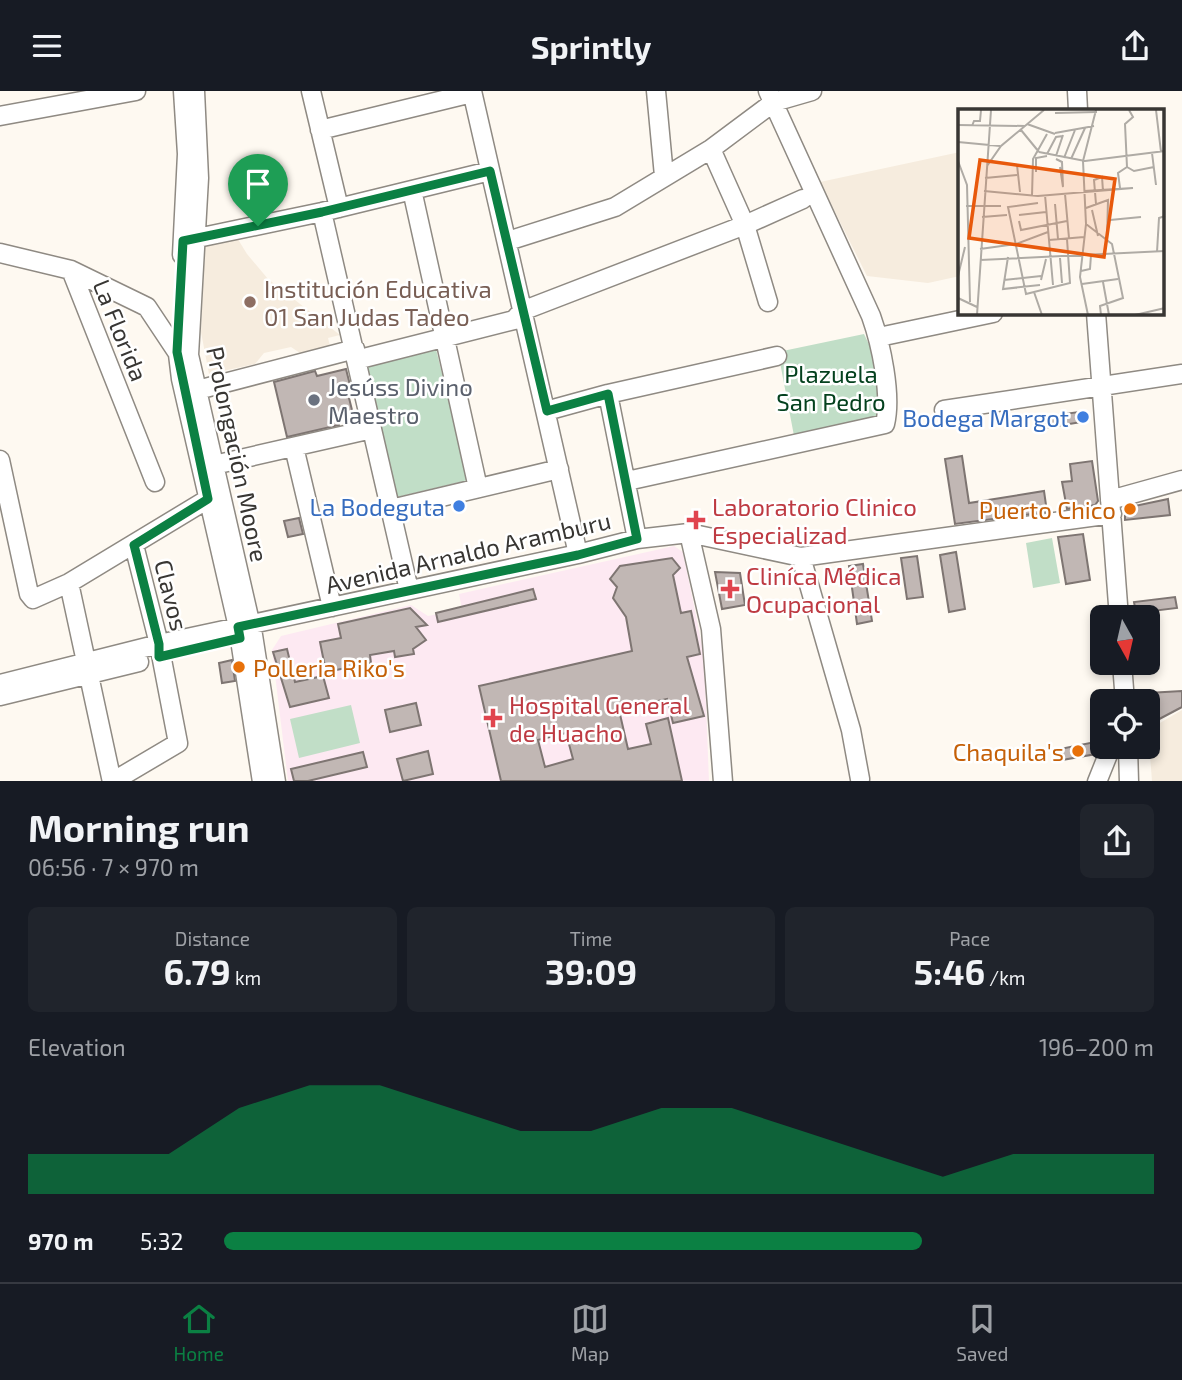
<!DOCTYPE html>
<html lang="en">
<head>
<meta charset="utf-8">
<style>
  :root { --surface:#171b24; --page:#20242c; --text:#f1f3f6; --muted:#9ea1a6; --line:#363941; --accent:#0b8043 }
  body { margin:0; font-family:"Exo 2",sans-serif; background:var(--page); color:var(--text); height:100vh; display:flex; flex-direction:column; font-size:26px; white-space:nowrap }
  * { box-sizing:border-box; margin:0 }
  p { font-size:23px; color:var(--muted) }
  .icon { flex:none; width:38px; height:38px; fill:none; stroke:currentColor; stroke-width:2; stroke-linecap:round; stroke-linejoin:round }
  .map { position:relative; height:690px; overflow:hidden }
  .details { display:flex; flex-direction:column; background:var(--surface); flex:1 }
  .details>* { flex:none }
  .needle { width:46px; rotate:172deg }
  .fabs { position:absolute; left:1090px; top:514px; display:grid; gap:14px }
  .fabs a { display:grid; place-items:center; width:70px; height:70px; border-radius:10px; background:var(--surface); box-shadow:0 4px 10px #0003; font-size:35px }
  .pin { position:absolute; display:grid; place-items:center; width:60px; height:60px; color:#fff; margin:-72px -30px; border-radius:50% 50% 50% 0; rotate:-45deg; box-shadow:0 0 7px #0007 }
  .pin .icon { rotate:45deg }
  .round { display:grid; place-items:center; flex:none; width:74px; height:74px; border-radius:10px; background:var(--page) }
  .overview { display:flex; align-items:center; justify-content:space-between; height:119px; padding:0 28px }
  h1 { font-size:38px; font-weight:700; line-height:52px }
  .stats { display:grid; grid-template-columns:repeat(3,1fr); gap:10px; height:119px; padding:7px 28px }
  .stats div { display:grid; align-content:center; border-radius:10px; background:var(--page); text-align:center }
  .stats b { font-size:35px; font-weight:700 }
  .stats small { font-size:19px; font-weight:400 }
  .stats p { font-size:19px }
  .chart { height:196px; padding:14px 28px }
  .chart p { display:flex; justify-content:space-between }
  .chart svg { width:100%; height:126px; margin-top:7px; fill:var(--accent); opacity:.7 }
  ul { padding:0 28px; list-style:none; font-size:23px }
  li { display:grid; grid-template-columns:112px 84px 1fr; align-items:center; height:52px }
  li i { height:18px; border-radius:9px; background:var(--accent) }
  header { display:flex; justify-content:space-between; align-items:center; height:91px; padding:0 28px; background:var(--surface); font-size:32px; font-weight:700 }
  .menu { display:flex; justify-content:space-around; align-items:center; height:98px; border-top:2px solid var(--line); background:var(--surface); font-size:19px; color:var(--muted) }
  .menu a { display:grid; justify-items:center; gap:4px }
  .menu .active { color:var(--accent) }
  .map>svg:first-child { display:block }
</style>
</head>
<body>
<header><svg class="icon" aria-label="menu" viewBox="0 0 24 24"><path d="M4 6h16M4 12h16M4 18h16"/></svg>Sprintly<svg class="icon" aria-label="share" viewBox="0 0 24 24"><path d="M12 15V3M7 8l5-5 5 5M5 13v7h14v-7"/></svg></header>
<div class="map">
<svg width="1182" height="691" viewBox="0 0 1182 691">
  <rect width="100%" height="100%" fill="#fef9f1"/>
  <path fill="#f6ecde" d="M960 61V185L928 192 867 185 820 91Z
    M236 145 247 163 268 188 340 244 328 247 330 255 300 262 291 256 264 262 255 273 209 283 201 241 205 152Z
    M1182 619V690H1152L1148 639Z"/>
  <path fill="#fde9f2" d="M674 455 683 461 704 564 709 690H288L272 559 281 545 411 514 428 525 462 518 459 503Z"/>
  <path fill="#c1dec7" d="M864 243 877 270 878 326 795 350 778 261Z
    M436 258 468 389 397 406 365 277Z
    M1052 447 1060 492 1033 497 1026 452Z
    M351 614 360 652 299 667 290 628Z"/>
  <path fill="#c1b7b4" stroke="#7e7572" stroke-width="2" fill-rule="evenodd" d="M346 278 350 294 346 295 353 323 337 327 339 334 287 346 274 291 315 280 317 285Z
    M1086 320 1088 330 1044 337 1042 326Z
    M962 365 969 412 1044 400 1047 421 955 433 945 368Z
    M1092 370 1098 410 1095 414 1067 418 1062 391 1072 390 1070 373Z
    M1168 408 1170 424 1125 429V417Z
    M299 427 303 443 288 446 284 430Z
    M1083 443 1090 489 1066 493 1058 446Z
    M956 461 965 518 949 521 940 464Z
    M917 465 923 506 907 508 901 467Z
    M672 467 680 477 673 484 681 522 691 520 700 563 687 566 704 625 673 632 667 608 619 619 628 658 651 653 646 633 668 627 682 690H501L479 595 632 560 626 526 613 507 617 496 610 488 620 475ZM566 642 573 668 545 676 538 649Z
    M863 473 872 530 857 533 849 475Z
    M715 481 740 482 745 514 722 518Z
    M533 498 536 508 438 531 436 522Z
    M1175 506 1177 517 1136 522 1134 511Z
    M410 517 427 534 416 536 426 549 413 558 414 563 395 566 394 560 370 564 371 572 326 581 320 551 341 547 338 533Z
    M287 558 295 591 323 585 329 607 290 616 273 561Z
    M232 569 235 590 222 592 219 572Z
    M1182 600V616L1148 634V602Z
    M416 612 421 634 390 641 385 619Z
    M1100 650 1096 663 1062 669 1060 658Z
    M428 660 433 683 403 690 397 668Z
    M363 661 367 676 308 690H294L291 678Z"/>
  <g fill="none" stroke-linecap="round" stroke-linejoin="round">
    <defs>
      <path id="minor" d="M195 0 199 87 189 264 253 544 276 691
        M311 0 339 117
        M472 0 578 463
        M656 0 664 85
        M1077 0 1078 19
        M0 25 136 0
        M320 39 472 2
        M711 58 745 134 803 108
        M412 99 478 397
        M322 121 409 499
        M183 150 322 121 490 80
        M508 150 615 116 711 58 774 11 812 0
        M0 162 71 179 141 213 147 216 177 261 182 262
        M182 164 187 63 183 0
        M71 179 155 391
        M1096 222 1119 527
        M879 246 993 222
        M177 255 181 288 238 536 262 691
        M356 269 514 229 522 220 745 134 768 211
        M186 302 355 258
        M608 303 637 448
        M944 319 1182 283
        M546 320 608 303 777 265
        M294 356 332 516
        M0 369 29 503 33 508 69 492 208 408
        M205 376 372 338
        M627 390 885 333C892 304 881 253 871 225L768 0
        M1110 409 1182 389
        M391 418 559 378
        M689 442 711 538 723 691
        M801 466 851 639 860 688
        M69 492 112 691 178 652 159 553 134 454
        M1122 572 1125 611
        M0 593 159 553 578 463 637 448 689 442 801 466 1112 423
        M0 605 139 571
        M1128 656 1129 691
        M1097 691 1111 656"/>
    </defs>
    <use href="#minor" stroke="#8f8a83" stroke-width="21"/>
    <use href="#minor" stroke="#fff" stroke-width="18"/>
  </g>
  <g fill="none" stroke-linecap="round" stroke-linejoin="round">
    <defs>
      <path id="route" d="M490 80 547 320 608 303 637 448 578 464 238 536 240 547 159 566V553L134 454 208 408 177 261 183 150 322 121Z"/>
    </defs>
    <use href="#route" stroke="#fff" stroke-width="14"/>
    <use href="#route" stroke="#0b8043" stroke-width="9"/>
  </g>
  <circle fill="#8d6e63" stroke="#fff" stroke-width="2.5" cx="250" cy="211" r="7"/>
  <circle fill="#6b7280" stroke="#fff" stroke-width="2.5" cx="314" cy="309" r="7"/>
  <g fill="#3f7fe0" stroke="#fff" stroke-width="2.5">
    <circle cx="1083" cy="326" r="7"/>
    <circle cx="459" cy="415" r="7"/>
  </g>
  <g fill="#e8710a" stroke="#fff" stroke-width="2.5">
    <circle cx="1130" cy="418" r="7"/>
    <circle cx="239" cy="576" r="7"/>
    <circle cx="1078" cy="660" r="7"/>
  </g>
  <g fill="#e0444e" stroke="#fff" stroke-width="2.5">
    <path d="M692.5 418.5h7v7h7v7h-7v7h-7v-7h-7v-7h7z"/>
    <path d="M726.5 487.5h7v7h7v7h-7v7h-7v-7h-7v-7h7z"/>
    <path d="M489.5 616.5h7v7h7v7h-7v7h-7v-7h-7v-7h7z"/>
  </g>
  <g text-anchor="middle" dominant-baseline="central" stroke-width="5" stroke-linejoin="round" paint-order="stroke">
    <g font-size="24" fill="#785e54" stroke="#fff" text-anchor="start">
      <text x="264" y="197">Institución Educativa<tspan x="264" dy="28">01 San Judas Tadeo</tspan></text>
    </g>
    <g font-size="24" fill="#383633" stroke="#fff">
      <text transform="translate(121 239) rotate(68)">La Florida</text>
      <text transform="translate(238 363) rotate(78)">Prolongación Moore</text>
      <text transform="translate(468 461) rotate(-13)">Avenida Arnaldo Aramburu</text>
      <text transform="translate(172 504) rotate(76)">Clavos</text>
    </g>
    <g font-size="24" fill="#04411e" stroke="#fff">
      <text x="831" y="282">Plazuela<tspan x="831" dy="28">San Pedro</tspan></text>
    </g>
    <g font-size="24" fill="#5b616d" stroke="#fff" text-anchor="start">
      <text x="328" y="295">Jesúss Divino<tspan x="328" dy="28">Maestro</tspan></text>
    </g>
    <g font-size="24" fill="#366cbe" stroke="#fff" text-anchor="end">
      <text x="1069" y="326">Bodega Margot</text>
      <text x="445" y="415">La Bodeguta</text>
    </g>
    <g font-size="24" fill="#be3a42" stroke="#fff" text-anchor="start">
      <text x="712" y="415">Laboratorio Clinico<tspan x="712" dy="28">Especializad</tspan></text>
      <text x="746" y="484">Cliníca Médica<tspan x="746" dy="28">Ocupacional</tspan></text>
      <text x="509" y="613">Hospital General<tspan x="509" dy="28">de Huacho</tspan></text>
    </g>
    <g font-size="24" fill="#c56008" stroke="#fff" text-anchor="end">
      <text x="1116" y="418">Puerto Chico</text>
      <text x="253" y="576" text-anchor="start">Polleria Riko's</text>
      <text x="1064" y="660">Chaquila's</text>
    </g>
  </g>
  <g transform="translate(958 18)">
    <rect width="206" height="206" fill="#fef9f1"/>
    <path fill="none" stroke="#afaba5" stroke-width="2" d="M198 1 203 43M97 4 139 3M69 15 97 25M0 16 67 17M14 17 16 12H22L23 1M63 21 81 43M97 24 136 17M0 33 42 37M81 43 127 52 207 42M194 44 198 76M89 45 98 28 105 27M98 47 105 26M106 49 117 21M98 50 104 53 105 78 102 58M113 50 127 19M0 52 9 76 12 193M59 56 62 83M29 57 43 37 86 1M169 58 167 15 175 8 171 1M169 58 176 62 196 58M78 63V49L89 47M27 69 59 66M162 79 160 64 169 58M26 82 80 87 175 79 126 82M107 85 111 129M87 86 95 176M74 87 75 50 89 25M80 94 50 98 68 185 112 174 109 130M97 95 100 130M138 95 136 71 144 68 145 82M8 97H43M128 99 150 91 149 130M134 101 140 127M61 106 88 103M24 108 49 106M152 111 183 108M61 112 63 121 109 112M128 115 154 135 165 189 142 197 143 206M91 131 126 128M22 140 58 135 90 123M199 143 201 109 207 107M50 148 45 180 82 176M102 149 104 174M22 151 207 142M123 162 132 160 133 146M0 167 7 138M46 171 83 167M83 171 88 150M145 173 151 206M124 175 160 170M76 183 84 206M0 189 19 198M19 206 33 1M130 206 122 168 128 115 125 52 138 1M177 206 207 199"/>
    <path fill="#e8590c" fill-opacity="0.15" stroke="#e8590c" stroke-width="3.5" d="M22 51 157 70 146 148 11 129Z"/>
    <rect width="206" height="206" fill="none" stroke="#383633" stroke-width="3.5"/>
  </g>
</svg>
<div class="fabs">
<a><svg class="needle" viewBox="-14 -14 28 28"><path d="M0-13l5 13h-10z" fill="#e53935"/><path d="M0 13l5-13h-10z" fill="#9ea1a6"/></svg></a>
<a><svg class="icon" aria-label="locate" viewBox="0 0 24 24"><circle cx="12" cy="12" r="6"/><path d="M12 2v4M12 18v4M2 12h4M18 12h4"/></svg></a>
</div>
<div class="pin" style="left:258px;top:135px;background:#1e9e55"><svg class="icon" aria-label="arrive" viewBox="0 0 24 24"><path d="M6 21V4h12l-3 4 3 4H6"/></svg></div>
</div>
<section class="details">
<div class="overview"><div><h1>Morning run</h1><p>06:56 · 7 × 970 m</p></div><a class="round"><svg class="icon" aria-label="share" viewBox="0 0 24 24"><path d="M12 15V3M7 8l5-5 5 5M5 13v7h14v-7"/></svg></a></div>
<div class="stats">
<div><p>Distance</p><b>6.79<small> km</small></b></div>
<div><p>Time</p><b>39:09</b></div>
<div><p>Pace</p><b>5:46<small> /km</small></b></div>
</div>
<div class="chart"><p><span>Elevation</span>196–200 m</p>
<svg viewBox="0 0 160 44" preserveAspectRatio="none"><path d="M0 44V30L10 30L20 30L30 14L40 6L50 6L60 14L70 22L80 22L90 14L100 14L110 22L120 30L130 38L140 30L150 30L160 30V44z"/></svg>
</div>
<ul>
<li><b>970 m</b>5:32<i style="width:75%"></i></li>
</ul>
</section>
<nav class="menu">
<a class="active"><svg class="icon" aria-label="home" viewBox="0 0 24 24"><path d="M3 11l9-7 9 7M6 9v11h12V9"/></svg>Home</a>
<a><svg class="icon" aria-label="map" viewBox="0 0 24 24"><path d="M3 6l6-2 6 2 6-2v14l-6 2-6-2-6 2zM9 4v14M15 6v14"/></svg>Map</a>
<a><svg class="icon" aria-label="saved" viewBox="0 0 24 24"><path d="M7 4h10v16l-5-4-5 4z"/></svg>Saved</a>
</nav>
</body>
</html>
